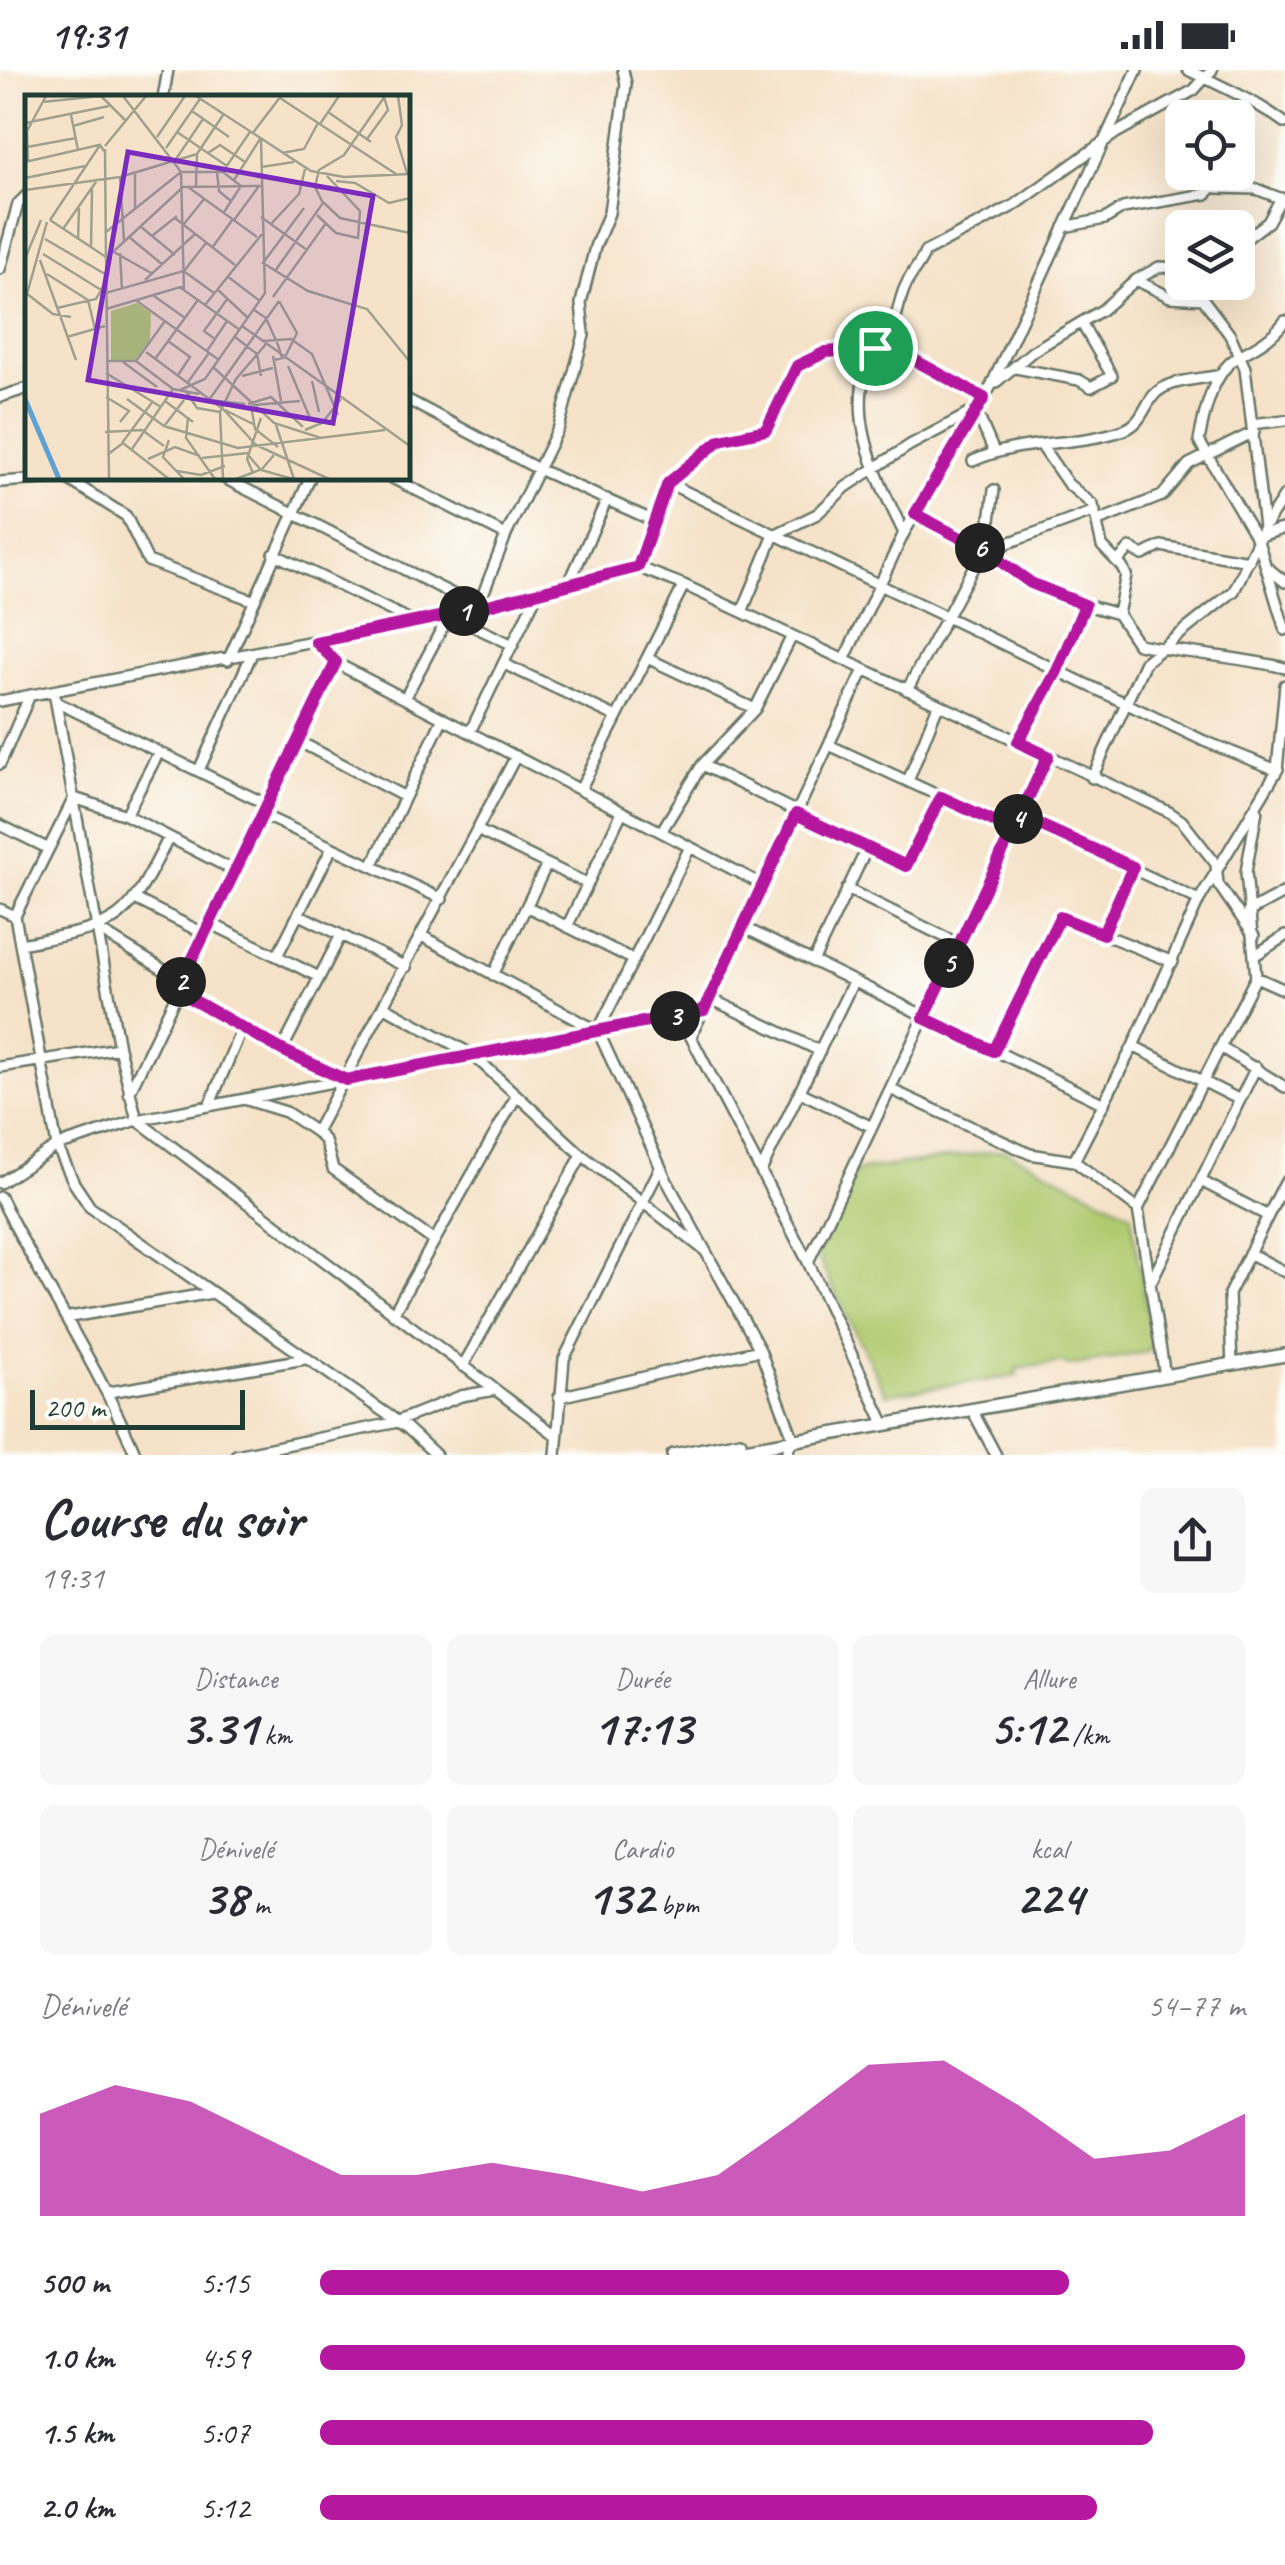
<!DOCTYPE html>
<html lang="fr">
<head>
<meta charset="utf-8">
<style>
  :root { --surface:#fff; --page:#f7f7f7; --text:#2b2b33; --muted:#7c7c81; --accent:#b5179e }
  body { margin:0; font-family:Caveat,sans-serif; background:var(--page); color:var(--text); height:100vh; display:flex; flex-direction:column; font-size:38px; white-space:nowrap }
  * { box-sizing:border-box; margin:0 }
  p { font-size:32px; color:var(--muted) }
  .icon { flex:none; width:55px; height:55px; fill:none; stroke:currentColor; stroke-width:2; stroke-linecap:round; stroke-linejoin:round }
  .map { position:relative; height:1385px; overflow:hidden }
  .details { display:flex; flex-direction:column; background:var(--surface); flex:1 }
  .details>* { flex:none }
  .fabs { position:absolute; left:1165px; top:30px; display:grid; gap:20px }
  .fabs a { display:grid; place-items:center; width:90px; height:90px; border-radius:15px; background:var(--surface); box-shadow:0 10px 40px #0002; font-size:50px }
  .scale { position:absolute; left:30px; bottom:25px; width:215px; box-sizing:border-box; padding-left:10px; border:5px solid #1f3d34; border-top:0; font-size:28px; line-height:35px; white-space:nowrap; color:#1f3d34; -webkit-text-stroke:8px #fdfcf7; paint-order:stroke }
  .pin { position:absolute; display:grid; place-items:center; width:85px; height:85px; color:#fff; margin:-42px; border:5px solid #fff; border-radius:50%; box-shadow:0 2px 10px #0007 }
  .km { position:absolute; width:50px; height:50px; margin:-25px; border-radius:50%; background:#222; color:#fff; font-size:28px; line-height:50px; text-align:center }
  .round { display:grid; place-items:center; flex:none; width:105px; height:105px; border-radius:15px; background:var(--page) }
  .overview { display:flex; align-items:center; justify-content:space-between; height:170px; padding:0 40px }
  h1 { font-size:55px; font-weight:700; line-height:75px }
  .metrics { display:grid; grid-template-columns:repeat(3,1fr); gap:15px; height:170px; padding:10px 40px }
  .metrics div { display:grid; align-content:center; border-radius:15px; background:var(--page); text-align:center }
  .metrics b { font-size:50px; font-weight:700 }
  .metrics small { font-size:28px; font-weight:400 }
  .metrics p { font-size:28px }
  .chart { height:280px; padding:20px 40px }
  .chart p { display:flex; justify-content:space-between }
  .chart svg { width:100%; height:180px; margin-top:10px; fill:var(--accent); opacity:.7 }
  ul { padding:0 40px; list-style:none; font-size:32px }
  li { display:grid; grid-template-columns:160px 120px 1fr; align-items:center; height:75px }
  li i { height:25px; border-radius:12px; background:var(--accent) }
  .status { display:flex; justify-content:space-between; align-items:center; height:70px; padding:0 50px; background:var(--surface); direction:ltr }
  .status svg { height:28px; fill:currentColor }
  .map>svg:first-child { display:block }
</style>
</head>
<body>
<div class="status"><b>19:31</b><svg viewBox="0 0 49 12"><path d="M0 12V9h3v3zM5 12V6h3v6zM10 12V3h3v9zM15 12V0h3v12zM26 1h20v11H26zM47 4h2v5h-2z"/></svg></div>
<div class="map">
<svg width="1285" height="1385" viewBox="0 0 1285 1385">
  <rect width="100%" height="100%" fill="#fdfcf7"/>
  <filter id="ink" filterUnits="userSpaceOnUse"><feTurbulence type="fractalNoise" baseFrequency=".01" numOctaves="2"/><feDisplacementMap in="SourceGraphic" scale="20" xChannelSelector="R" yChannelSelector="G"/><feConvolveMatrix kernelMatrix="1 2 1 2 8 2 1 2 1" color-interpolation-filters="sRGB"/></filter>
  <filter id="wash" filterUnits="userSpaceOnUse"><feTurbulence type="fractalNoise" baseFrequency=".0048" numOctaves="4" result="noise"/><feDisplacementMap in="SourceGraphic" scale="40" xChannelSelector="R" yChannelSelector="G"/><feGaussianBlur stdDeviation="2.25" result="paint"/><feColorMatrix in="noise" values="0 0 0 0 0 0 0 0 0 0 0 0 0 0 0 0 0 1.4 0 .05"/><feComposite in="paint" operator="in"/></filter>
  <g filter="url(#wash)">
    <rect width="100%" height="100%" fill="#f5e2c8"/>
    <path fill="#b0ca6f" stroke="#688452" stroke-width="2.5" d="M1005 1080 1131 1143 1152 1274 1148 1282 1069 1296 1063 1292 1016 1299 1017 1306 886 1324 817 1186 856 1101Z"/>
  </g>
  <g filter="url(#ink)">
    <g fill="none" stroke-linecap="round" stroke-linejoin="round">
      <defs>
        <path id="minor" d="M1188 0C1220 15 1257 32 1285 53
          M163 28 168 0
          M1217 118 1256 119 1285 130
          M1064 157 1105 149 1123 138 1206 124 1229 102
          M1238 175 1268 152 1281 128
          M0 199 18 134 28 124
          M1136 210 1170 227 1203 229
          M1198 212 1203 229 1230 265 1245 298 1264 457
          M1285 251C1271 269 1259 275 1241 285 1213 299 1204 343 1199 371L1258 471 1285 560
          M1016 298 1079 310 1091 317 1112 306 1082 254
          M995 313 1033 281 1102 240 1136 210 1159 197 1182 198
          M0 327 28 318
          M408 330 538 399 654 451
          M1252 354 1285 350
          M1043 378 1068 414 1093 435 1102 476 1122 497 1126 505 1118 544
          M973 391C1020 369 1074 377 1124 360 1142 353 1143 338 1154 325 1168 309 1200 310 1220 305
          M66 408 126 446 148 491 252 530
          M224 408 478 537 506 465 559 357 584 265 581 233 595 177 609 143 626 14 623 0
          M392 408 506 465
          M0 412 60 408
          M668 413 1204 671 1277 700 1285 615
          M915 444 1064 529 1118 544 1138 574C1187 584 1236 586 1285 598
          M1098 451 1162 426 1189 394 1254 362
          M904 463C877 408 840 338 876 277 881 268 890 262 894 252 899 240 900 226 906 215 911 203 920 195 925 182L1015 135 1116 63 1194 20 1212 0
          M1260 466 1285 458
          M986 481 994 420
          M274 484 412 551
          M1119 490 1130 478 1143 485 1161 476 1249 491
          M637 497 668 413 720 371 766 360 797 296C879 258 913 289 984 328
          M1269 499 1285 512
          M569 513 607 429
          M742 542 774 465 817 444 846 417 910 375 976 340 994 382
          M316 572 336 593 763 815
          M647 588 755 639
          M228 590 310 408
          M844 590 904 463 991 316 1137 0
          M504 594 617 647
          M907 620 981 483 1095 441
          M54 622 119 978 137 1050 557 1366
          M405 628 449 545 513 575
          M0 631 449 545 637 497 684 515 1169 742 1182 751 1216 794 1218 814 1254 866
          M56 632 268 735
          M470 662 538 522
          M298 671 405 727
          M1018 672 1057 601 1085 535
          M829 675 1013 760
          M0 694 30 625
          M702 695 906 796 941 727
          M199 700 251 586
          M1092 708 1145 592 1234 521 1264 457 1285 425
          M908 711 938 635
          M580 720 684 515
          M126 745 159 682
          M263 745 442 829
          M1020 746 1199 830
          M0 755 47 778
          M477 760 588 814
          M661 762 702 695 755 639 792 566
          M372 796 443 648
          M235 801 126 745 74 728 15 846 57 1076 74 1113 90 1137 407 1358 436 1385
          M847 819 959 874
          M137 830 205 864
          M528 837 634 890
          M0 839 15 846
          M1248 842 1285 822
          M298 844 406 897
          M210 853 319 907
          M567 857 622 742
          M743 857 1104 1034
          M97 859 182 911
          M1103 864 1133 797
          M422 866 598 961 667 1111 760 1280 793 1368 786 1385
          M21 874C121 854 122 860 169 767
          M278 884 332 778
          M1257 884 1285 866
          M813 892 867 778
          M493 905 547 794
          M1256 907 1285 920
          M177 921 282 980 344 1009
          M709 928 820 981
          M385 937 473 985 582 1085 704 1180
          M680 946 808 1192 885 1355
          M598 961 690 777
          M691 966 864 600
          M1133 976 1240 1030
          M1220 977 1285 1017
          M282 980 341 865
          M994 981 1060 847 1173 892
          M0 997 119 978
          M890 1019 1030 1084 1074 1091 1138 1139
          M800 1022 872 1057
          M129 1023 336 593
          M247 1030 286 1042 316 1062 325 1071 333 1099 434 1171
          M209 1036 242 958
          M316 1062 516 686
          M1074 1091 1133 976 1199 830 1278 699
          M761 1101 853 912
          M1201 1111 1268 1146
          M0 1113 57 1076 137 1050 703 940
          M0 1127C44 1215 97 1294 136 1385
          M1249 1183 1285 1202
          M808 1192 1048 686
          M1152 1210 1256 997
          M393 1244 517 1025
          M70 1247 212 1223
          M1232 1295 1229 1224 1285 1112
          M463 1296 582 1085
          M1165 1306 1138 1139 1256 907 1246 802 1257 740
          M109 1322 305 1289
          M559 1327 760 1280
          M972 1340 996 1385
          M236 1385 393 1353 461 1326 495 1320
          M556 1385 564 1289 660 1098"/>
        <path id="major" d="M673 1385 740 1372
          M710 1385 1285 1285"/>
      </defs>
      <use href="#minor" stroke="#6a7768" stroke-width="14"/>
      <use href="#major" stroke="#6a7768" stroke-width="16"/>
      <use href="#minor" stroke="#fff" stroke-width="9"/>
      <use href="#major" stroke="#fff" stroke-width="11"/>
    </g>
  </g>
  <g fill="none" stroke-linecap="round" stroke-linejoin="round" filter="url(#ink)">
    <defs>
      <path id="route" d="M875 278 826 282 797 296 766 360 720 370 668 413 638 497 449 545 316 572 336 592 177 921 282 980 346 1010 704 940 796 744 906 796 941 727 1013 760 1020 746 1133 797 1103 864 1060 847 994 981 924 948 1013 760 1048 686 1018 672 1057 601 1085 535 1031 513 986 481 915 444 984 328 896 280 875 278"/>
    </defs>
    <use href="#route" stroke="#fff" stroke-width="20"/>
    <use href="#route" stroke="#b5179e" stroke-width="12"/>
  </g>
  <g transform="translate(25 25)">
    <rect width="385" height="385" fill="#f5e2c8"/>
    <path d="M112 208 126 218 125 245 110 265H86V216Z" fill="#b0ca6f"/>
    <path fill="none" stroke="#60a1d3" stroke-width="5" d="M0 304 34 384"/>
    <path fill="none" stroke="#9fa08d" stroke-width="2.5" d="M76 1 101 26M98 1 156 77 159 196M171 1 286 76 319 82 385 79M373 1 377 30 371 42 382 78M255 3 371 79M17 7 76 1M167 16 204 42M303 17 346 47M46 20 53 55M0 28 84 11M295 29 314 1M48 31 79 22M152 37 202 71M227 39 256 1M132 42 160 1M342 44 363 15 359 2M80 51 121 1M2 52 51 43M141 53 175 4M80 54 81 165M183 58 195 50 220 67M257 58 279 54 293 28M151 64 178 24M3 66 2 36 21 1M0 67 74 50M201 72 225 37M236 72 269 67M192 77 194 96 207 107M95 82 99 146M0 83 60 71M209 85 235 44M311 86 330 88 364 108 385 103M171 91 172 59 198 20M163 92 232 142M0 95 95 82 172 59M298 107 315 123 385 138M110 113V79M279 113 238 168 283 196 342 214 385 267M292 120 311 138 333 143 335 116 302 81M236 122 282 155M150 123 210 170M25 125 75 50 79 56M25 125 81 162M209 125 234 91M159 129 179 104M246 129 274 99 280 74M115 131 150 160M38 134 73 84M81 137 156 77H198L216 91 199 117M127 141 152 121M104 142 138 170M20 144 80 179M53 145 54 113M66 153 67 94M187 153 208 124M87 156 128 179M89 156 158 92 236 91M95 158 97 195M18 159 81 198 159 176 181 148M81 162 84 384M0 164 16 125M15 165 51 265M250 176 298 108 290 92 294 75 319 60 360 1M160 177 189 198M22 179 63 205 70 234M202 181 235 206M120 185 170 139M156 193 215 235M192 194 223 223M1 198 28 219 46 222M2 199 22 127M129 201 160 223M248 202 301 128M112 206 194 265M254 206 272 238 259 264M180 210 237 139M32 213 71 204 78 192M81 214 159 191M229 215 241 223 253 250 257 263 249 265M217 231 385 351M42 242 80 231M210 242 232 259 236 281M190 244 179 236 203 203M143 246 165 262 153 280M238 246 266 244 287 259 313 320M182 256 202 226M121 257 199 315 231 350 304 384M248 261 256 306M130 264 173 205M81 266H111L148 294 174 299M111 266 140 226M98 267 132 292M263 271 285 323M188 272 249 328 296 343M81 278 136 312M217 281 248 273M287 286 294 317M163 287 184 258M155 295 180 284 240 198 236 45M160 295 172 313 195 317M81 302 104 316 95 327M102 304 139 331 213 353 360 335M140 306 168 327M220 309 184 305 254 206M223 309 246 302 278 332M226 310 230 334 253 352M228 310 275 306M200 315 228 329M163 322 161 343 190 384M140 330 159 305M251 330 269 384M280 335 297 328 316 304M80 337 117 335 139 351M144 345 138 362 159 384M97 348 128 306M107 354 148 294M82 360 98 348 144 384M223 360 236 375 268 384M177 363 223 358M123 364 150 352 175 361M152 376 176 380 200 371M228 378 222 364 236 323M198 384 195 317 211 284 241 249M211 384 237 374 249 360"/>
    <path fill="#7b2cbf" fill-opacity="0.15" stroke="#7b2cbf" stroke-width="5" d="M103 57 348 101 308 328 63 285Z"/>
    <rect width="385" height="385" fill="none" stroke="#1f3d34" stroke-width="5"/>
  </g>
</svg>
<div class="fabs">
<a><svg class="icon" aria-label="locate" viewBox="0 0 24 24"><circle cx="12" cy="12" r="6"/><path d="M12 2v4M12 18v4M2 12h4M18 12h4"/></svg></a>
<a><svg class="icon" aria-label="layers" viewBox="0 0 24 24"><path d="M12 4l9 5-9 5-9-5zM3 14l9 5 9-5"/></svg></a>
</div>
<div class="scale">200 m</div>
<div class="pin" style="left:875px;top:278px;background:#1e9e55"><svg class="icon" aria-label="arrive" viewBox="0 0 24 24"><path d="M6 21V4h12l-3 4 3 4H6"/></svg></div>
<b class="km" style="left:464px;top:541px">1</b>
<b class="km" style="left:181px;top:912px">2</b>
<b class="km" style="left:675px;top:946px">3</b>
<b class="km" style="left:1018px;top:749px">4</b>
<b class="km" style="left:949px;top:893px">5</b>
<b class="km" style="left:980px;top:478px">6</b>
</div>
<section class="details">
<div class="overview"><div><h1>Course du soir</h1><p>19:31</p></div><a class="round"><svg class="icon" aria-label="share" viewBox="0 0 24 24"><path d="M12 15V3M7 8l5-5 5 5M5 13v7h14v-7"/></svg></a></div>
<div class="metrics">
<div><p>Distance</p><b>3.31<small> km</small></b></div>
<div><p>Durée</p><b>17:13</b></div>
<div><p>Allure</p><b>5:12<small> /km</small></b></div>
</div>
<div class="metrics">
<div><p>Dénivelé</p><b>38<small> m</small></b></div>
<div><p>Cardio</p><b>132<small> bpm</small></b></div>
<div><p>kcal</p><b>224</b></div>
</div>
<div class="chart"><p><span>Dénivelé</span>54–77 m</p>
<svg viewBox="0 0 160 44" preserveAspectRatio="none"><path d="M0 44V19L10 12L20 16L30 25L40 34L50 34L60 31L70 34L80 38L90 34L100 21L110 7L120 6L130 17L140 30L150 28L160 19V44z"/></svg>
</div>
<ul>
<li><b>500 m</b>5:15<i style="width:81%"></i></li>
<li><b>1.0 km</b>4:59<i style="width:100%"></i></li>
<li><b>1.5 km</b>5:07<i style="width:90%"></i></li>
<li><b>2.0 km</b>5:12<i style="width:84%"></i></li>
</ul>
</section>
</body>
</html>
